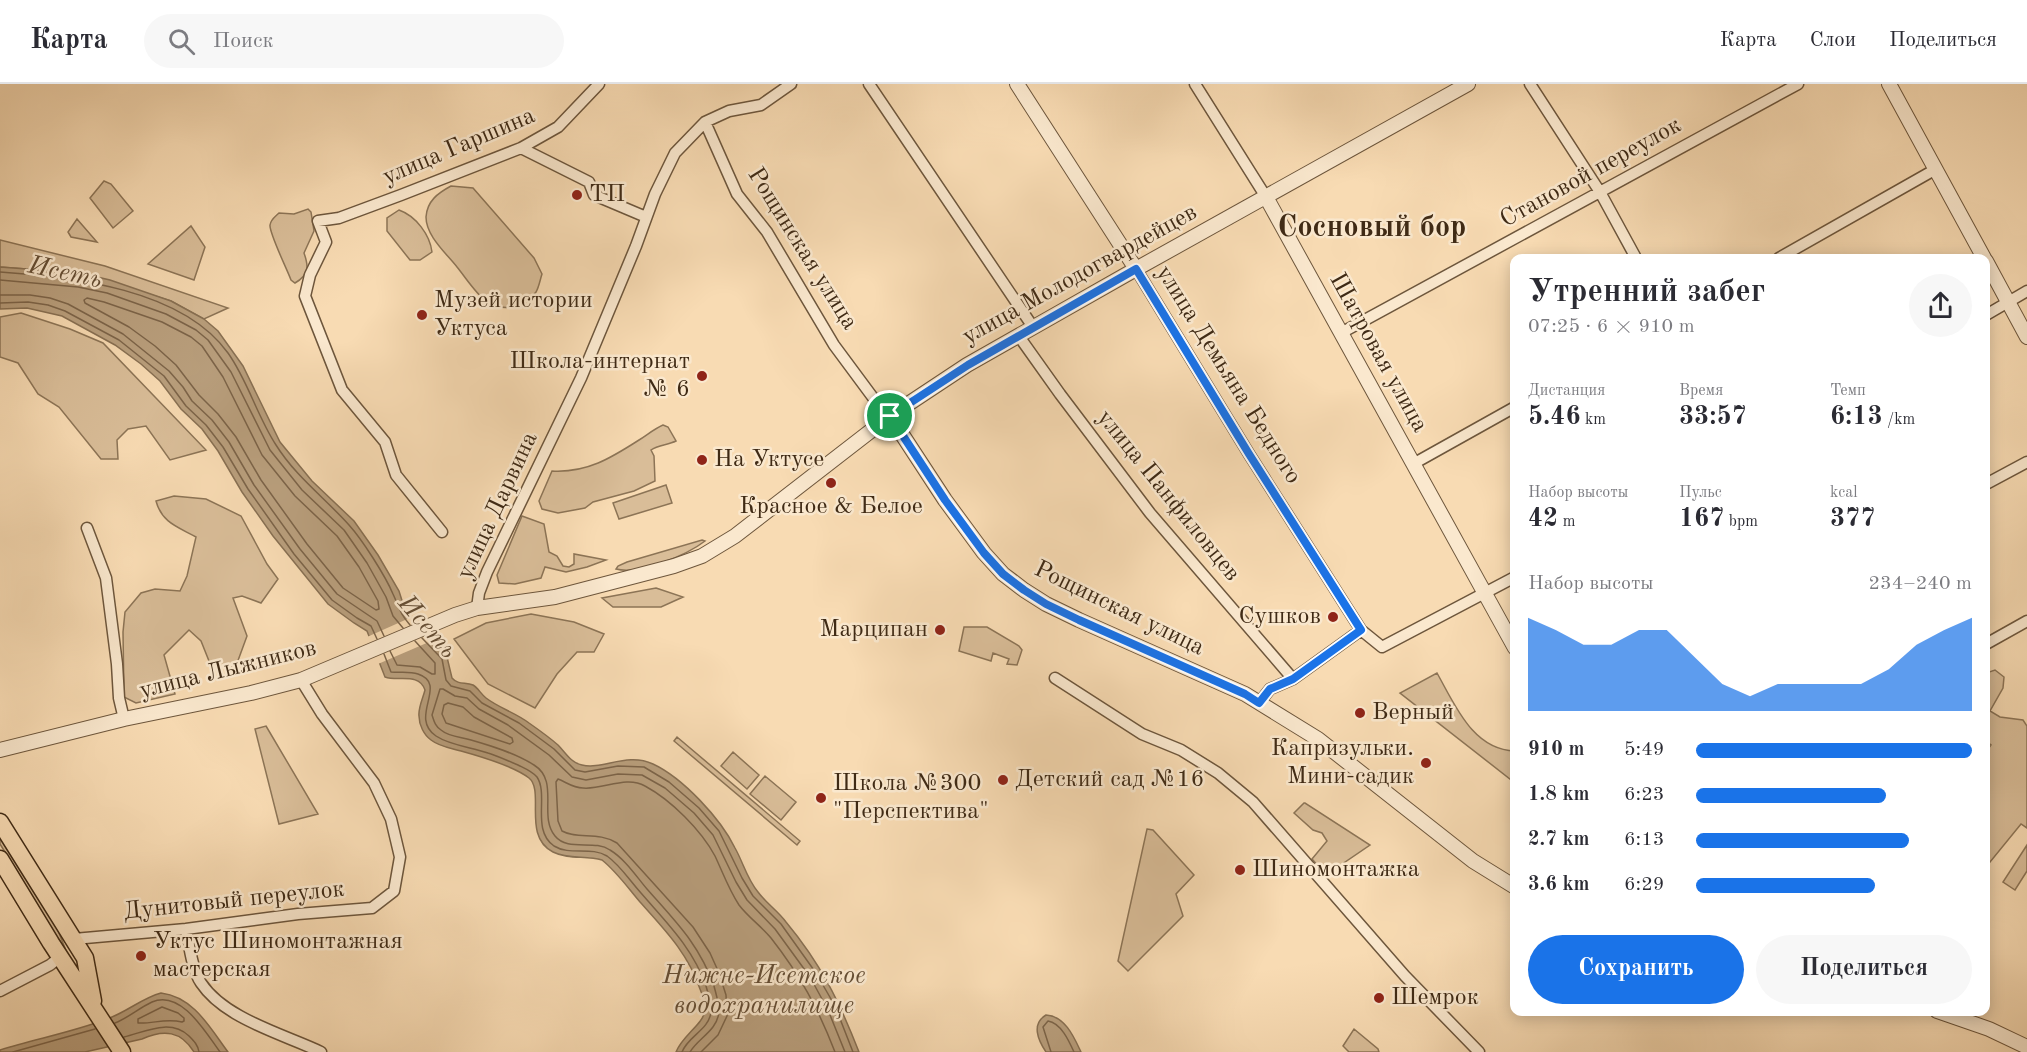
<!DOCTYPE html>
<html lang="ru">
<head>
<meta charset="utf-8">
<style>
  :root { --surface:#fff; --page:#f7f7f7; --text:#2b2b33; --muted:#7c7c81; --line:#e1e1e2; --accent:#1a73e8 }
  body { margin:0; font-family:"Old Standard TT",serif; background:var(--page); color:var(--text); height:100vh; display:flex; flex-direction:column; font-size:22px; white-space:nowrap }
  * { box-sizing:border-box; margin:0 }
  p { font-size:20px; color:var(--muted) }
  .icon { flex:none; width:33px; height:33px; fill:none; stroke:currentColor; stroke-width:2; stroke-linecap:round; stroke-linejoin:round }
  .map { position:relative; flex:1; overflow:hidden }
  .side { position:absolute; left:1510px; top:170px; width:480px; height:762px; display:flex; flex-direction:column; background:var(--surface); border-radius:12px; box-shadow:0 3px 15px #0003 }
  .side>* { flex:none }
  .pin { position:absolute; display:grid; place-items:center; width:51px; height:51px; color:#fff; margin:-26px; border:3px solid #fff; border-radius:50%; box-shadow:0 2px 6px #0007 }
  .round { display:grid; place-items:center; flex:none; width:63px; height:63px; border-radius:32px; background:var(--page) }
  .summary { display:flex; align-items:center; justify-content:space-between; height:102px; padding:0 18px }
  h1 { font-size:33px; font-weight:800; line-height:45px }
  .figures { display:grid; grid-template-columns:repeat(3,1fr); gap:9px; height:102px; padding:6px 18px }
  .figures div { display:grid; align-content:center }
  .figures b { font-size:26px; font-weight:800 }
  .figures small { font-size:16px; font-weight:400 }
  .figures p { font-size:16px }
  .chart { height:168px; padding:12px 18px }
  .chart p { display:flex; justify-content:space-between }
  .chart svg { width:100%; height:108px; margin-top:6px; fill:var(--accent); opacity:.7 }
  .cta { display:flex; gap:12px; margin-top:auto; padding:12px 18px }
  .cta a { flex:1; height:69px; border-radius:36px; background:var(--accent); color:#fff; font-size:24px; font-weight:800; line-height:69px; text-align:center }
  .cta a+a { background:var(--page); color:var(--text) }
  ul { padding:0 18px; list-style:none; font-size:20px }
  li { display:grid; grid-template-columns:96px 72px 1fr; align-items:center; height:45px }
  li i { height:15px; border-radius:8px; background:var(--accent) }
  header { display:flex; align-items:center; gap:36px; box-sizing:border-box; height:84px; padding:0 30px; background:var(--surface); border-bottom:2px solid var(--line) }
  header strong { font-size:28px }
  nav { display:flex; gap:33px; margin-inline-start:auto; font-size:21px }
  .search { width:420px; height:54px; background:var(--page); display:flex; align-items:center; gap:15px; box-sizing:border-box; padding:0 21px; border-radius:33px; color:var(--muted); font-size:22px }
  .map>svg:first-child { display:block }
</style>
</head>
<body>
<header>
<strong>Карта</strong>
<div class="search"><svg class="icon" aria-label="search" viewBox="0 0 24 24"><circle cx="10" cy="10" r="6"/><path d="M15 15l6 6"/></svg>Поиск</div>
<nav><a>Карта</a><a>Слои</a><a>Поделиться</a></nav>
</header>
<div class="map">
<svg width="2027" height="968" viewBox="0 0 2027 968">
  <rect width="100%" height="100%" fill="#f8dbb3"/>
  <filter id="stains"><feTurbulence type="fractalNoise" baseFrequency=".00333" numOctaves="4"/><feColorMatrix values="0 0 0 0 .2 0 0 0 0 .09 0 0 0 0 .02 0 0 0 .5 -.17"/></filter>
  <radialGradient id="worn" r=".72"><stop offset=".6" stop-color="#630" stop-opacity="0"/><stop offset="1" stop-color="#630" stop-opacity=".3"/></radialGradient>
  <path fill="#d9bd98" stroke="#8c7456" stroke-width="1.5" d="M104 97 111 100 133 127 113 144 90 114Z
    M451 102 473 104 534 174 542 190C540 196 539 203 536 208 525 224 503 228 487 218 476 210 466 194 457 183 446 169 426 152 426 133 427 117 438 109 451 102Z
    M308 125 311 128 314 147 304 169C309 183 309 191 295 199L291 196C287 185 269 149 270 141 271 135 275 133 279 129L294 130Z
    M399 126C416 132 430 151 432 168L420 176H410L387 147V134Z
    M77 135 97 158 71 153 68 148Z
    M191 142 205 163 194 196 148 180Z
    M0 156 105 182 228 224 204 235 171 217 80 189 0 183Z
    M21 229 70 245 103 259 206 366 170 376 146 342 128 345 117 356 118 375H101L59 323 38 310 18 279 0 273V233Z
    M663 341 668 343 676 357C668 361 658 361 651 366L654 372 655 397 634 407 593 418 585 424 558 429 542 425 539 417 552 387C587 389 611 374 639 356 647 351 654 345 663 341Z
    M666 401 672 419 619 435 613 419Z
    M174 412 206 415 241 432 267 480 278 495 261 519 242 512 233 514 247 552 236 582H211L201 557 189 546 164 571 175 610 136 619 124 613 123 548 125 528 141 509 155 505 180 507 187 492 196 453C178 443 162 439 156 417Z
    M522 432 544 440 549 468 557 472 563 482 569 483 574 480V470L606 476 587 483 566 488 545 483 541 494 515 500 499 499 497 491Z
    M702 456 705 457C687 471 639 491 616 485L618 482 627 478Z
    M656 504 683 513 661 523H613L602 514Z
    M531 530 574 538 604 550 594 568H577L557 590 535 624 488 600 454 555 486 539Z
    M964 543H987L1019 562 1022 566 1017 581 1007 580 1009 575 993 569 991 577 959 567Z
    M1995 586 2004 593 2003 604 1990 627 2000 633 2023 636 2027 642V744L2021 740 1986 783V668L1991 661 1986 657V594L1989 588Z
    M1437 589C1455 621 1473 666 1515 667V699L1400 609Z
    M266 642 318 730 279 740 255 645Z
    M677 653 800 757 797 761 674 657Z
    M733 668 759 691 747 705 721 682Z
    M765 692 796 718 781 736 750 710Z
    M1304 719H1305L1370 761 1326 791 1312 775 1327 757 1322 749 1313 746 1294 729Z
    M1147 745 1153 746 1194 791 1176 810 1183 832 1128 887 1118 877Z
    M0 752 55 839 67 869 0 760Z
    M2027 761V787L2015 806 2003 798Z
    M1354 945 1378 965 1379 968H1349L1343 962Z"/>
  <path fill="#b99f7d" stroke="#887053" stroke-width="1.5" d="M0 183 80 189 110 196 171 217 204 235 218 247 243 282 280 358 312 397 354 437 378 471 399 507 405 526 447 573 452 594C458 601 465 598 473 601 478 604 481 610 486 614 499 624 516 629 529 639 539 646 549 653 558 661 565 668 571 679 582 681 603 686 627 668 653 680 683 694 721 735 735 764 743 778 747 795 758 808 766 819 778 827 786 838 821 880 839 917 859 968H676C682 952 703 940 705 927 706 920 703 912 700 905 688 869 664 845 640 818 628 804 617 788 602 776 586 771 569 776 553 768 522 752 545 707 529 694 514 682 479 672 461 667 451 664 440 663 431 656 424 651 419 641 419 632 418 624 423 614 425 606 419 588 398 598 385 593L367 547 354 539 328 520 273 452 242 408 218 367 202 345 181 325 160 297 141 280 115 261 62 232 27 224 0 225Z
    M161 909C194 913 210 944 228 968H194C181 947 164 945 142 955L85 968H0V966C35 955 73 948 107 935 127 928 142 914 161 909Z
    M1046 931C1065 932 1074 953 1081 968H1046C1038 956 1031 940 1046 931Z"/>
  <path fill="#f8dbb3" d="M414 532 436 555 378 580 367 553Z"/>
  <g fill="none" stroke-linecap="round" stroke-linejoin="round">
    <path stroke="#7c6449" stroke-width="1.5" d="M0 188C73 193 182 205 228 269 248 297 257 332 276 361 296 393 325 414 349 441 358 451 366 463 373 474 380 485 388 498 393 510 400 525 399 528 410 541
      M0 196 78 203 107 209 166 230 196 246 208 256 231 288 270 366 302 406 344 446 367 479 386 513 393 532 403 544
      M0 211H30L50 214 68 220 123 250 169 287 183 303 192 317 212 336 229 358 254 401 300 465 337 510 377 537 384 552
      M87 214 104 218 162 238 191 253 202 262 223 293 262 371 295 412 337 452 359 483 378 517 379 525 376 526 343 504 307 460 261 396 236 353 218 330 199 311 176 281 155 262 129 243 85 219 84 216Z
      M0 219 28 218 48 221 65 227 119 256 164 292 186 322 206 341 223 363 248 405 294 470 332 516 357 534 371 542 377 555
      M422 554 442 575 446 596 451 602 470 607 482 619 519 639 554 665 575 686 585 688 618 682 644 683 669 698 699 724 719 747 742 794 753 812 781 840 816 889 835 922 853 968
      M390 567 397 581 420 583 432 590H435V579L415 557
      M384 570 391 588C400 589 409 587 418 590 449 600 408 633 436 652 451 662 472 663 488 669 498 672 508 677 518 681 524 684 532 687 537 693 549 711 531 746 554 762 570 772 591 762 607 772 620 781 630 797 641 809 666 838 693 864 706 902 708 910 712 919 711 928 709 946 688 952 682 968
      M448 619 463 623 474 633 512 654 513 658 510 660 446 639 442 630 444 621Z
      M162 923 178 929 184 934V937L182 938C165 934 153 940 138 939V935Z
      M115 939C128 934 139 924 152 918 181 905 206 949 220 968
      M124 953C145 948 170 934 189 952 194 957 198 961 199 968
      M13 968 95 945
      M690 968C698 954 717 947 719 928 719 919 716 910 714 902 699 860 676 838 647 805 636 792 625 775 610 766 594 755 568 768 555 752 538 732 560 697 534 681 515 669 492 662 471 656 461 653 449 653 441 646 435 642 434 637 432 631L440 605H443L455 612 467 614 479 625 508 641 549 671 572 693 586 696 618 690 642 691 665 704 694 729 713 751 736 798 747 816 775 845 810 893 828 926 845 968
      M701 968 718 951 727 932 726 911 719 889 710 869 693 843 617 759C598 747 578 756 562 747L558 737 556 698 558 695C566 698 573 704 583 704 603 706 626 691 645 702 671 716 701 746 715 772 723 789 729 806 739 821 748 833 761 842 771 854 800 891 818 924 835 968
      M1051 968 1043 943 1048 937C1061 939 1069 957 1074 968"/>
    <defs>
      <path id="minor" d="M869 0 1033 243
        M1195 0 1266 113
        M1530 0 1600 108 1636 174
        M705 38 737 110 767 148 834 261 877 319 890 332
        M521 64 589 98 594 111 646 133
        M1779 174 1936 85
        M1136 185 1249 370 1361 546 1382 563 1515 493
        M1986 231 2027 207
        M1341 249 1798 0
        M1018 251 1060 310 1150 429 1293 595
        M1413 380 1515 323
        M1986 400 2027 378
        M87 444 106 494 117 580 119 614 124 635
        M442 448 396 391 385 358 342 306 305 212 310 191 326 158 318 137 339 134 401 111 521 64 558 43 599 0
        M477 524 479 509 487 488 581 294 636 162 655 110 675 69 705 38 729 27 761 21 791 0
        M1986 560 2027 537
        M1055 594 1142 650 1181 666 1218 689 1253 718 1405 892 1479 968
        M1259 619 1270 605 1293 595 1361 546
        M186 845C189 860 192 886 201 899 225 935 283 950 321 968
        M74 855 186 845 298 830 372 824 394 807 400 773 391 735 374 699 322 630 301 596
        M0 907 50 881 60 873"/>
      <path id="tertiary" d="M1017 0 1136 185
        M1889 0 1984 174
        M1266 113 1515 564
        M1986 177 2027 253
        M890 332 945 416 984 469 1003 490 1024 506 1046 520 1079 536 1245 610 1318 655 1473 777 1515 803
        M0 666 124 635 251 609 301 596 455 531 477 524 555 513 674 482 702 472 735 452 890 332 967 281 1136 185 1468 0
        M1937 927 1989 945 2027 963"/>
      <path id="primary" d="M0 738 85 874 93 917
        M0 775 51 859 122 968"/>
    </defs>
    <use href="#minor" stroke="#6d563c" stroke-width="13"/>
    <use href="#tertiary" stroke="#6d563c" stroke-width="16"/>
    <use href="#primary" stroke="#3f2a15" stroke-width="19"/>
    <use href="#minor" stroke="#fae8ce" stroke-width="10"/>
    <use href="#tertiary" stroke="#fae8ce" stroke-width="14"/>
    <use href="#primary" stroke="#f8dbb3" stroke-width="16"/>
  </g>
  <g fill="none" stroke-linecap="round" stroke-linejoin="round">
    <defs>
      <path id="route" d="M1136 185 1249 370 1361 546 1293 595 1270 605 1259 619 1245 610 1079 536 1046 520 1024 506 1003 490 984 469 945 416 890 332 968 281Z"/>
    </defs>
    <use href="#route" stroke="#fff" stroke-width="12"/>
    <use href="#route" stroke="#1a73e8" stroke-width="8"/>
  </g>
  <g fill="#8f2418" stroke="#fae8ce" stroke-width="2">
    <circle cx="577" cy="111" r="6"/>
    <circle cx="422" cy="231" r="6"/>
    <circle cx="702" cy="292" r="6"/>
    <circle cx="702" cy="376" r="6"/>
    <circle cx="831" cy="399" r="6"/>
    <circle cx="1333" cy="533" r="6"/>
    <circle cx="940" cy="546" r="6"/>
    <circle cx="1360" cy="629" r="6"/>
    <circle cx="1426" cy="679" r="6"/>
    <circle cx="1003" cy="696" r="6"/>
    <circle cx="821" cy="714" r="6"/>
    <circle cx="1240" cy="786" r="6"/>
    <circle cx="141" cy="872" r="6"/>
    <circle cx="1379" cy="914" r="6"/>
  </g>
  <g text-anchor="middle" dominant-baseline="central" stroke-width="5" stroke-linejoin="round" paint-order="stroke">
    <g font-size="24" fill="#3f2a15" stroke="#fae8ce">
      <text transform="translate(459 63) rotate(-23)">улица Гаршина</text>
      <text transform="translate(1591 89) rotate(-29)">Становой переулок</text>
      <text transform="translate(802 165) rotate(58)">Рощинская улица</text>
      <text transform="translate(1080 191) rotate(-29)">улица Молодогвардейцев</text>
      <text transform="translate(1378 269) rotate(61)">Шатровая улица</text>
      <text transform="translate(1228 291) rotate(58)">улица Демьяна Бедного</text>
      <text transform="translate(1168 412) rotate(51)">улица Панфиловцев</text>
      <text transform="translate(498 422) rotate(-65)">улица Дарвина</text>
      <text transform="translate(1119 525) rotate(26)">Рощинская улица</text>
      <text transform="translate(228 586) rotate(-14)">улица Лыжников</text>
      <text transform="translate(234 817) rotate(-6)">Дунитовый переулок</text>
    </g>
    <g font-size="24" fill="#3f2a15" stroke="#fae8ce" text-anchor="start">
      <text x="589" y="111">ТП</text>
      <text x="434" y="217">Музей истории<tspan x="434" dy="28">Уктуса</tspan></text>
      <text x="690" y="278" text-anchor="end">Школа-интернат<tspan x="690" dy="28">№ 6</tspan></text>
      <text x="714" y="376">На Уктусе</text>
      <text x="831" y="423" text-anchor="middle">Красное &amp; Белое</text>
      <text x="1321" y="533" text-anchor="end">Сушков</text>
      <text x="928" y="546" text-anchor="end">Марципан</text>
      <text x="1372" y="629">Верный</text>
      <text x="1414" y="665" text-anchor="end">Капризульки.<tspan x="1414" dy="28">Мини-садик</tspan></text>
      <text x="1015" y="696">Детский сад №16</text>
      <text x="833" y="700">Школа №300<tspan x="833" dy="28">"Перспектива"</tspan></text>
      <text x="1252" y="786">Шиномонтажка</text>
      <text x="153" y="858">Уктус Шиномонтажная<tspan x="153" dy="28">мастерская</tspan></text>
      <text x="1391" y="914">Шемрок</text>
    </g>
    <g font-size="26" font-style="italic" fill="#644d34" stroke="#fae8ce">
      <text transform="translate(65 189) rotate(12)">Исеть</text>
      <text transform="translate(427 543) rotate(49)">Исеть</text>
      <text x="764" y="892">Нижне-Исетское<tspan x="764" dy="30">водохранилище</tspan></text>
    </g>
    <g font-size="30" font-weight="bold" fill="#3f2a15" stroke="#fae8ce">
      <text x="1372" y="144">Сосновый бор</text>
    </g>
  </g>
  <rect width="100%" height="100%" filter="url(#stains)"/>
  <rect width="100%" height="100%" fill="url(#worn)"/>
</svg>
<div class="pin" style="left:890px;top:332px;background:#1e9e55"><svg class="icon" aria-label="arrive" viewBox="0 0 24 24"><path d="M6 21V4h12l-3 4 3 4H6"/></svg></div>
<section class="side">
<div class="summary"><div><h1>Утренний забег</h1><p>07:25 · 6 × 910 m</p></div><a class="round"><svg class="icon" aria-label="share" viewBox="0 0 24 24"><path d="M12 15V3M7 8l5-5 5 5M5 13v7h14v-7"/></svg></a></div>
<div class="figures">
<div><p>Дистанция</p><b>5.46<small> km</small></b></div>
<div><p>Время</p><b>33:57</b></div>
<div><p>Темп</p><b>6:13<small> /km</small></b></div>
</div>
<div class="figures">
<div><p>Набор высоты</p><b>42<small> m</small></b></div>
<div><p>Пульс</p><b>167<small> bpm</small></b></div>
<div><p>kcal</p><b>377</b></div>
</div>
<div class="chart"><p><span>Набор высоты</span>234–240 m</p>
<svg viewBox="0 0 160 44" preserveAspectRatio="none"><path d="M0 44V6L10 11L20 17L30 17L40 11L50 11L60 22L70 33L80 38L90 33L100 33L110 33L120 33L130 27L140 17L150 11L160 6V44z"/></svg>
</div>
<ul>
<li><b>910 m</b>5:49<i style="width:100%"></i></li>
<li><b>1.8 km</b>6:23<i style="width:69%"></i></li>
<li><b>2.7 km</b>6:13<i style="width:77%"></i></li>
<li><b>3.6 km</b>6:29<i style="width:65%"></i></li>
</ul>
<div class="cta"><a>Сохранить</a><a>Поделиться</a></div>
</section>
</div>
</body>
</html>
